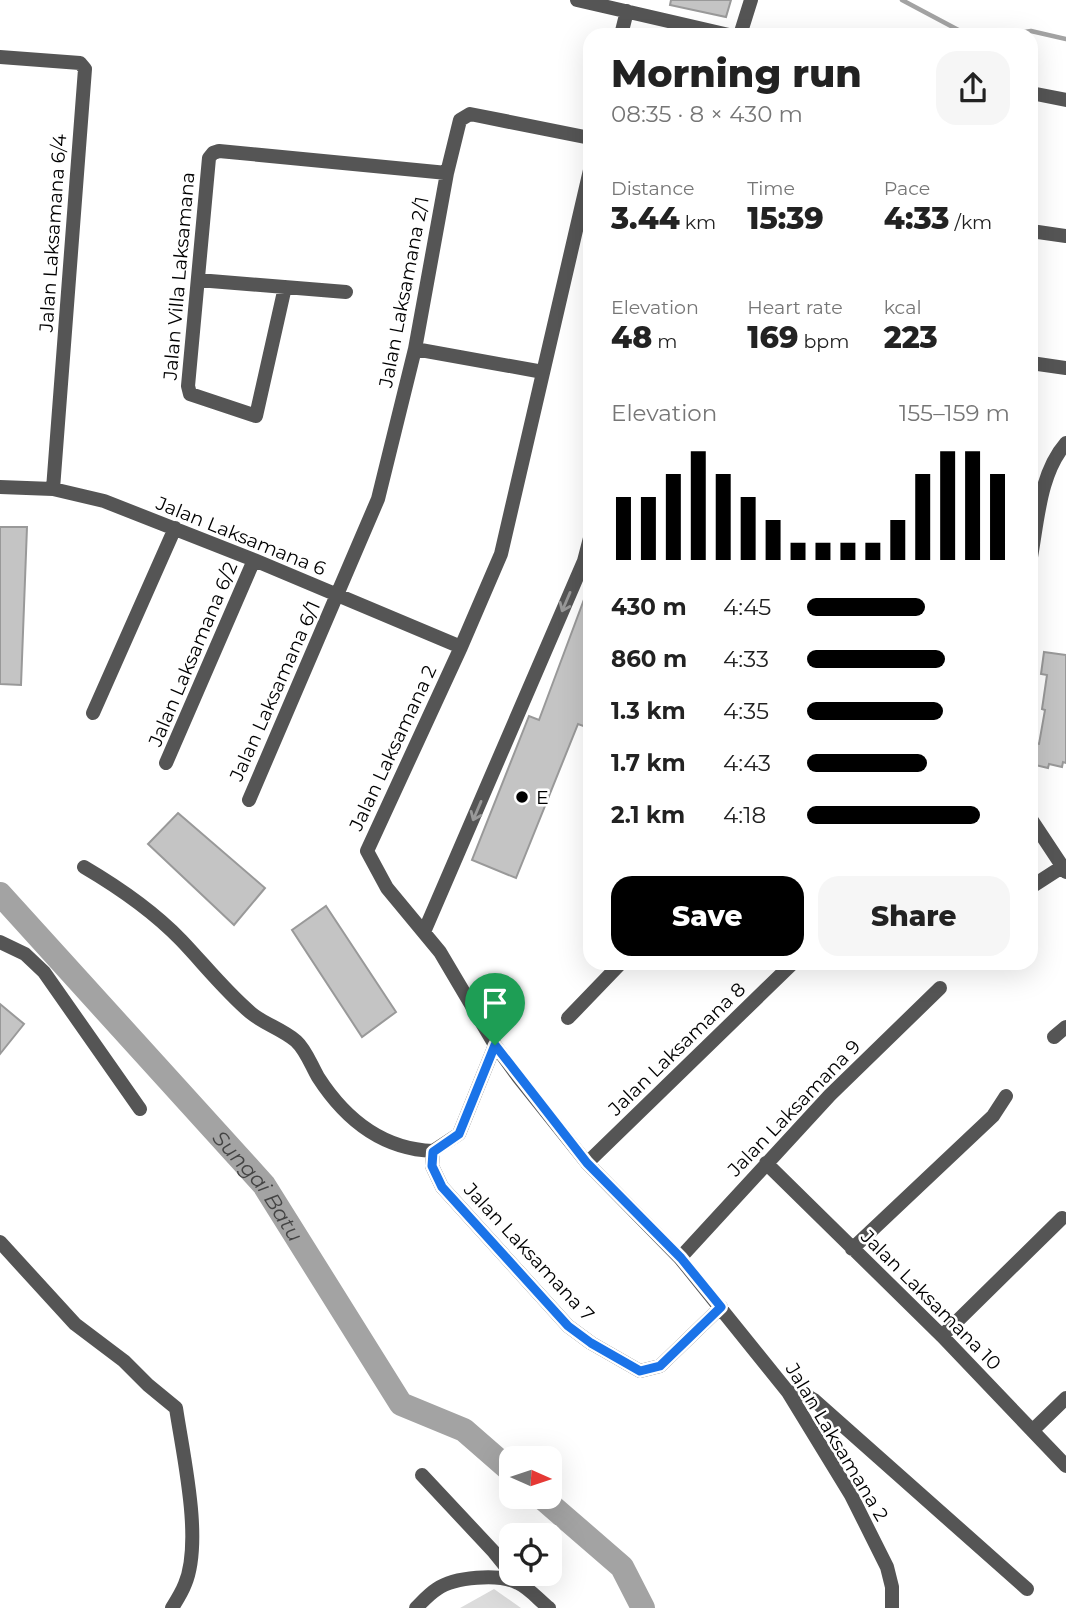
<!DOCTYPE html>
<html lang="en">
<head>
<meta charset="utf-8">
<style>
  :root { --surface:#fff; --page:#f6f6f6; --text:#222; --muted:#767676; --accent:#000 }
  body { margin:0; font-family:Montserrat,sans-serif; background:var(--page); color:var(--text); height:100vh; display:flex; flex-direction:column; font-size:26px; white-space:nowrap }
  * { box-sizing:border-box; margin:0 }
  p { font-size:23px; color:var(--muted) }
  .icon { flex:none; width:38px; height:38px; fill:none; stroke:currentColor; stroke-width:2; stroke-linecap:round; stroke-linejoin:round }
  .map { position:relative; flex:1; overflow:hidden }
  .drawer { position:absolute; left:583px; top:28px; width:455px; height:942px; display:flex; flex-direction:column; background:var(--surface); border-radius:21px; box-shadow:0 7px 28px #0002 }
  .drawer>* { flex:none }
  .needle { width:46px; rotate:93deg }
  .controls { position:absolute; left:499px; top:1446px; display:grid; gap:14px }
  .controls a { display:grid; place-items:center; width:63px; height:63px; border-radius:14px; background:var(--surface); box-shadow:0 7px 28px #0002; font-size:35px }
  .pin { position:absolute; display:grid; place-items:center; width:60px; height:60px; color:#fff; margin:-72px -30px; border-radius:50% 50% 50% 0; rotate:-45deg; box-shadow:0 0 7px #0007 }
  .pin .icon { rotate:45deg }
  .round { display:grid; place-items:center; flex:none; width:74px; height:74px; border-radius:21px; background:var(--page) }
  .head { display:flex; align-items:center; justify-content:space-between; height:119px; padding:0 28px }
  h1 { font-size:38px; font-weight:800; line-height:52px }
  .figures { display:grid; grid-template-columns:repeat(3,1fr); gap:10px; height:119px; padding:7px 28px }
  .figures div { display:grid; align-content:center }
  .figures b { font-size:30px; font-weight:800 }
  .figures small { font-size:19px; font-weight:400 }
  .figures p { font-size:19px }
  .chart { height:196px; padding:14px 28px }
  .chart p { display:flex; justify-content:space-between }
  .chart svg { width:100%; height:126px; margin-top:7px; stroke:var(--accent); stroke-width:6 }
  .primary-button { display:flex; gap:14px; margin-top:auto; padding:14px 28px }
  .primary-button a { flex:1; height:80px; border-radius:21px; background:var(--accent); color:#fff; font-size:28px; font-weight:800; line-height:80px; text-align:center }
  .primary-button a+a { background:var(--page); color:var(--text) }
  ul { padding:0 28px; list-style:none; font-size:23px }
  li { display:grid; grid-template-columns:112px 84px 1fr; align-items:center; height:52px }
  li i { height:18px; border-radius:9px; background:var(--accent) }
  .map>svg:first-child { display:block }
</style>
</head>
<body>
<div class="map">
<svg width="1066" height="1608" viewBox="0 0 1066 1608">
  <rect width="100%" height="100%" fill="#fff"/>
  <path fill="#dcdcdc" d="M494 1589 521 1608H460Z"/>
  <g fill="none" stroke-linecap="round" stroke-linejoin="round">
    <path stroke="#a3a3a3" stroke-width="4.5" d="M902 0 964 33 971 35
      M1004 35 1031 31 1066 39"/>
    <g stroke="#a3a3a3" stroke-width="24">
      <path id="s1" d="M0 894 264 1185 401 1404 464 1430 511 1471"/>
      <path d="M540 1496 622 1567 643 1608"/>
    </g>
  </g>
  <path fill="#c4c4c4" stroke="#999" stroke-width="2" d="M671 0H731L726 17 670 5Z
    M0 527H27L21 685 0 684Z
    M589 586 590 716 586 727 578 724 516 878 472 860 529 716 539 720Z
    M1044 652 1066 655V763L1063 762 1062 767 1049 764 1048 768 1031 764V743L1039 744 1045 710 1042 709 1047 675 1041 674Z
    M178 813 265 888 234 925 148 844Z
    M326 906 396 1012 362 1037 292 930Z
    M0 1004 24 1024 0 1054Z"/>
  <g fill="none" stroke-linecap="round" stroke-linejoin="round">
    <path stroke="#555" stroke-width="14" d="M577 0 729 35
      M621 35 627 11
      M740 35 751 0
      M0 57 80 63 85 69 53 489
      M1031 93 1066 100
      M590 170 501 554 461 647 367 851 387 888 440 952 495 1045 519 1078 587 1163 680 1258 788 1392 851 1495 887 1567 892 1587V1608
      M1031 231 1066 236
      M198 280 346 292
      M285 287 256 416 190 394 188 386 209 158 213 153 219 151 447 173
      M415 349 543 372
      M1031 363 1066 368
      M0 487 53 489 104 501 254 560 461 647
      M1031 557C1038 518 1040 473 1066 443
      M93 713 175 528
      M166 763 254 560
      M249 800 378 499 415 349 447 173 460 120 470 114 590 138
      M1031 819 1066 872
      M84 867C118 887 153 911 181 940 204 964 225 991 251 1013 264 1024 282 1029 296 1041 306 1050 311 1065 318 1077 345 1119 382 1149 433 1151
      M1031 887 1062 867
      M424 932 584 561 590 538
      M0 942 25 954 44 972 140 1109
      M568 1018 622 962
      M1054 1037 1066 1027
      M495 1045 459 1134 433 1151 432 1166 442 1187 568 1326 591 1343 640 1371 660 1366 721 1307
      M587 1163 794 962
      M766 1163 942 1336 1066 1466
      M0 1242 75 1324 124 1361 148 1385 176 1408C183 1455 203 1541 185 1584 182 1592 177 1600 172 1608
      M852 1249 993 1116 1006 1096
      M680 1258 830 1095 940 988
      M942 1336 1062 1218
      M788 1392 804 1394 814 1400 1027 1589
      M1033 1430 1066 1398
      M422 1475 494 1552 519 1583
      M416 1608C422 1602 429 1594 437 1589 454 1577 499 1573 518 1583 529 1588 539 1600 549 1608"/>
  </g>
  <defs><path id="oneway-shaft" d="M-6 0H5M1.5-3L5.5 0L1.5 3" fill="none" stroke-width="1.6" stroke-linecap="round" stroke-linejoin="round" transform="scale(1.75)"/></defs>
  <g stroke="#999">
    <use href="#oneway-shaft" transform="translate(566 602) rotate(113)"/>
    <use href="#oneway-shaft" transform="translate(477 811) rotate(113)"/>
  </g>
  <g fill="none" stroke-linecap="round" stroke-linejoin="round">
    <defs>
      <path id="route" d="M495 1045 587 1163 681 1258 721 1307 660 1366 640 1371 591 1343 568 1326 442 1187 432 1166 433 1152 459 1134Z"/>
    </defs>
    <use href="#route" stroke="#fff" stroke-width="14"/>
    <use href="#route" stroke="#1a73e8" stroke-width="9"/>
  </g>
  <circle fill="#000" stroke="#fff" stroke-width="2.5" cx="522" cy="797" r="7"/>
  <g text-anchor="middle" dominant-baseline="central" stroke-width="5" stroke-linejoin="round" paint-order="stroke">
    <g font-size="19" fill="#000" stroke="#fff">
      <text transform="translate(53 233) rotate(-86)">Jalan Laksamana 6/4</text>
      <text transform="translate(179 276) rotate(-85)">Jalan Villa Laksamana</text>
      <text transform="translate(404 292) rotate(-79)">Jalan Laksamana 2/1</text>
      <text transform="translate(241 536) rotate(22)">Jalan Laksamana 6</text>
      <text transform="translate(193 654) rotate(-67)">Jalan Laksamana 6/2</text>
      <text transform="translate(275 691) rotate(-66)">Jalan Laksamana 6/1</text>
      <text transform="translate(393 748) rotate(-65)">Jalan Laksamana 2</text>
      <text transform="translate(677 1049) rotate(-44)">Jalan Laksamana 8</text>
      <text transform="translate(794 1108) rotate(-46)">Jalan Laksamana 9</text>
      <text transform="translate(529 1252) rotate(47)">Jalan Laksamana 7</text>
      <text transform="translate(931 1300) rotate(45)">Jalan Laksamana 10</text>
      <text transform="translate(837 1442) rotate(59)">Jalan Laksamana 2</text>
    </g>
    <g font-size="19" fill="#000" stroke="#fff" text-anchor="start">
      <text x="536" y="797">E</text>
    </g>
    <g font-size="21" font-style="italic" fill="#444" stroke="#fff">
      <text stroke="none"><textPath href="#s1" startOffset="390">Sungai Batu</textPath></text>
    </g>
  </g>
</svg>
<div class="controls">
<a><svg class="needle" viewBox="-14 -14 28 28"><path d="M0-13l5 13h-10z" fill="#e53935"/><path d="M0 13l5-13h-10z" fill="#767676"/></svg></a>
<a><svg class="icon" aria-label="locate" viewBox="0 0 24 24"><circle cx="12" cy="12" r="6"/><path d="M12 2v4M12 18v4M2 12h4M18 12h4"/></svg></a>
</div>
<div class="pin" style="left:495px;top:1045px;background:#1e9e55"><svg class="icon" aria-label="arrive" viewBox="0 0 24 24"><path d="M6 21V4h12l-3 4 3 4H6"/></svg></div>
<section class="drawer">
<div class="head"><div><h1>Morning run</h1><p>08:35 · 8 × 430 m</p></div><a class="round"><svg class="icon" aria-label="share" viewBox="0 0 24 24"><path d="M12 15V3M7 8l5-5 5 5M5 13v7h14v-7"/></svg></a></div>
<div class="figures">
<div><p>Distance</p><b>3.44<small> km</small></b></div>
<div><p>Time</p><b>15:39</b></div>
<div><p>Pace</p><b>4:33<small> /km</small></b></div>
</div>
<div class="figures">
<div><p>Elevation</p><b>48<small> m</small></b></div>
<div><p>Heart rate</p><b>169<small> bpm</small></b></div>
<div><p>kcal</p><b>223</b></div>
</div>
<div class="chart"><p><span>Elevation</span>155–159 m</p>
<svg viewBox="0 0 160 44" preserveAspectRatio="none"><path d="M5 44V22M15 44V22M25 44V14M35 44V6M45 44V14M55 44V22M65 44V30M75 44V38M85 44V38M95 44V38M105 44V38M115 44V30M125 44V14M135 44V6M145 44V6M155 44V14"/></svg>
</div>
<ul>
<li><b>430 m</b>4:45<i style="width:58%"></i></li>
<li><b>860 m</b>4:33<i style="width:68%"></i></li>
<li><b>1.3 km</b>4:35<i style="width:67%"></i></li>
<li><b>1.7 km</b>4:43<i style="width:59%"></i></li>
<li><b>2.1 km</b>4:18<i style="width:85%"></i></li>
</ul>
<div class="primary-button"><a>Save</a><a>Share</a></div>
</section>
</div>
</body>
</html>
